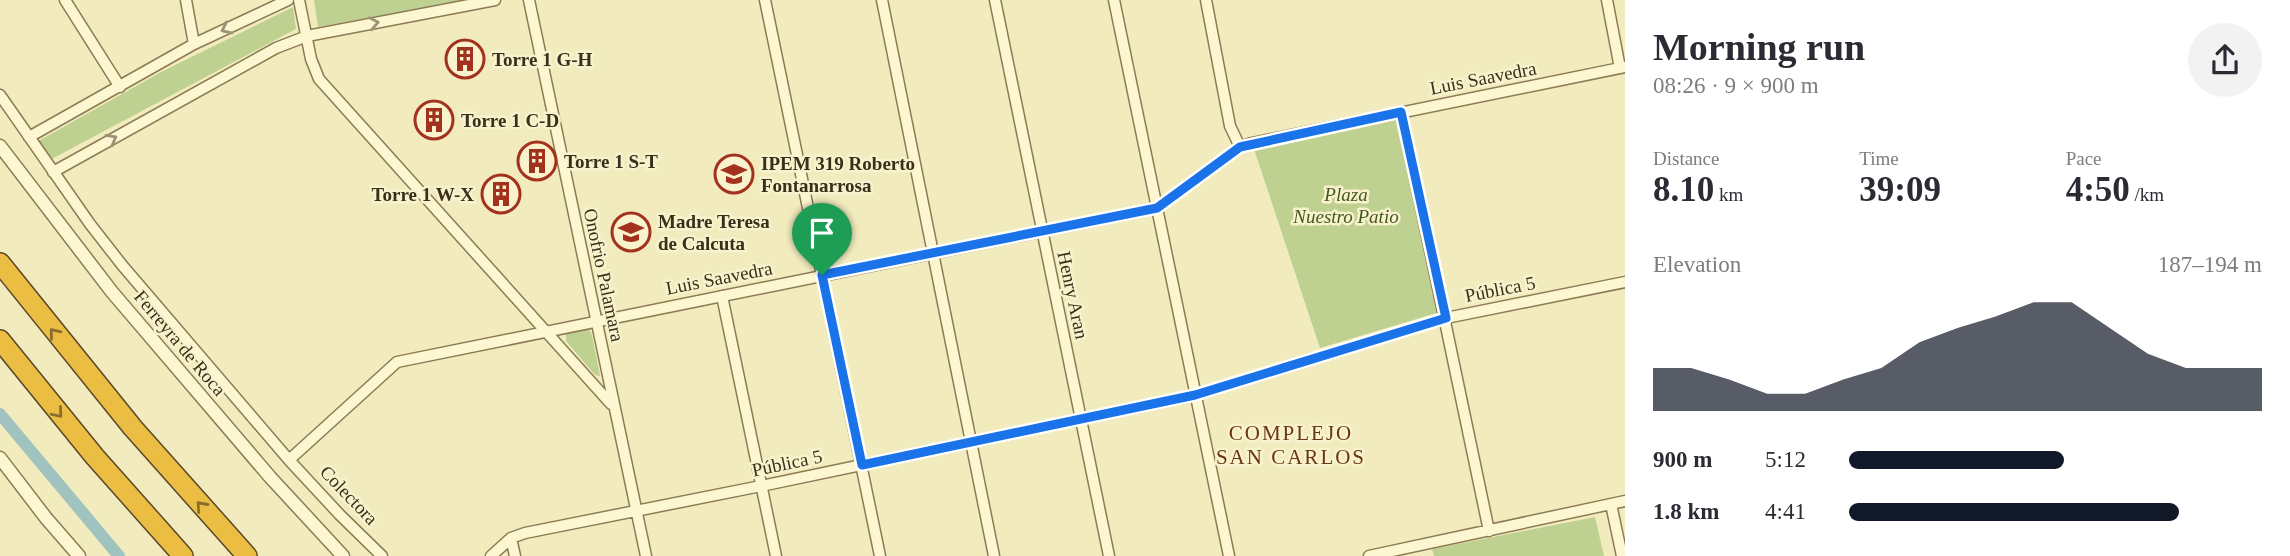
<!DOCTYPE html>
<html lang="en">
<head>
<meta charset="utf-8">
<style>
  :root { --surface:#fff; --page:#f2f2f3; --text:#2b2b33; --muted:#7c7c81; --accent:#111827 }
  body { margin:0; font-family:Georgia,serif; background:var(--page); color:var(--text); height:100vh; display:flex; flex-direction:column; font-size:26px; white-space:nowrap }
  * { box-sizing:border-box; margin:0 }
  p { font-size:23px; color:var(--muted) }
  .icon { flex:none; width:38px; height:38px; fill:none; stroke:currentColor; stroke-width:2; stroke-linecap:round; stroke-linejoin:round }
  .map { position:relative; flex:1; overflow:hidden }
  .side { display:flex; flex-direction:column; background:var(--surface); width:665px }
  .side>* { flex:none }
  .pin { position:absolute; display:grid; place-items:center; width:60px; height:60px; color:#fff; margin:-72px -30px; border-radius:50% 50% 50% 0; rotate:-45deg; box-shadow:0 0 7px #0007 }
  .pin .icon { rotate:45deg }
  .round { display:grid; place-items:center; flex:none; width:74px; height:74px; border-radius:37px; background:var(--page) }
  .summary { display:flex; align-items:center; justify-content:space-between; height:119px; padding:0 28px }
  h1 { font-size:38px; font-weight:600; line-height:52px }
  .figures { display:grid; grid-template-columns:repeat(3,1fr); gap:10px; height:119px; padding:7px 28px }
  .figures div { display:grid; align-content:center }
  .figures b { font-size:35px; font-weight:600 }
  .figures small { font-size:19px; font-weight:400 }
  .figures p { font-size:19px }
  .chart { height:196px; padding:14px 28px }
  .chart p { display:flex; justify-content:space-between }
  .chart svg { width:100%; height:126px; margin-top:7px; fill:var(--accent); opacity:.7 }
  ul { padding:0 28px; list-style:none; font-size:23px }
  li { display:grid; grid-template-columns:112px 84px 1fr; align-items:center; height:52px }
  li i { height:18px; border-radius:9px; background:var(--accent) }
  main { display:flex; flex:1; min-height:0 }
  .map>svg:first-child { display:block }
</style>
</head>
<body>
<main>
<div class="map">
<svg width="1625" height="556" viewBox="0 0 1625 556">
  <rect width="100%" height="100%" fill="#f2ebbd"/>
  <path fill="#bfd190" d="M314 0H464L318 27Z
    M293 7 296 29 46 162 33 144 163 71Z
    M1399 120 1440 312 1320 348 1254 149Z
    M583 328 589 329 592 335 600 376 595 375 566 341V333Z
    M1595 517 1604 556H1434L1432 549Z"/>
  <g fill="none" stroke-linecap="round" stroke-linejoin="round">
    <path stroke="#a1c3bf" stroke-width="12" d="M0 414 119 556"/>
    <defs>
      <path id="minor" d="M65 0 120 87
        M186 0 194 44
        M299 0 311 59 319 79 611 404
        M529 0 646 556
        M765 0 880 556
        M882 0 994 556
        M995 0 1109 556
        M1114 0 1229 556
        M1206 0 1230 126 1240 147
        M1607 0 1620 68
        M0 95 90 224 122 265 289 460 340 515 382 556
        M1401 112 1489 531
        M29 137 194 44 288 0
        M53 172 276 48 307 36 495 0
        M722 296 776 556
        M289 460 397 362 1157 208 1240 147 1252 143 1625 67
        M1611 504 1622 556
        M511 538 515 556
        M491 556 511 538 525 533 761 486 1196 395 1446 318 1625 282
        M1369 556 1625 501"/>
      <path id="tertiary" d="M0 146 112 292 270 477 343 556
        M0 458 46 518 79 556"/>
      <path id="motorway" d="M0 263 133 428 247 556
        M0 340 95 457 183 556"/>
    </defs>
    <use href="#minor" stroke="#8c7b54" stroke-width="13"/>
    <use href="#tertiary" stroke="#8c7b54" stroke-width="15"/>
    <use href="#motorway" stroke="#594729" stroke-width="22"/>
    <use href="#minor" stroke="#fcf6d1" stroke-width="10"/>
    <use href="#tertiary" stroke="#fcf6d1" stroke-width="12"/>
    <use href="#motorway" stroke="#ecbd43" stroke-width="19"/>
  </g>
  <defs><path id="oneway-chevron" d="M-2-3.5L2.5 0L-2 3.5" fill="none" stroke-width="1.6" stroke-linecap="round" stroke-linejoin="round" transform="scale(1.75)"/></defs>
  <g stroke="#9b9276">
    <use href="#oneway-chevron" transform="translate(374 23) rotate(-11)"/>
    <use href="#oneway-chevron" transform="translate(226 29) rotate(154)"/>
    <use href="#oneway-chevron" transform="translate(112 139) rotate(-29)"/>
  </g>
  <g stroke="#8a6f2c">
    <use href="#oneway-chevron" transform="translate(54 333) rotate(-129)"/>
    <use href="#oneway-chevron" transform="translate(58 413) rotate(50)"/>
    <use href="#oneway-chevron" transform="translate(201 506) rotate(-132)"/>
  </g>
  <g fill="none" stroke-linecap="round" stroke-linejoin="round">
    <defs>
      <path id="route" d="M1401 112 1446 318 1195 395 862 465 822 275 1157 208 1240 147Z"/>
    </defs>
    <use href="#route" stroke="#fff" stroke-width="14"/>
    <use href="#route" stroke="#1a73e8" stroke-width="9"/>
  </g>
  <defs>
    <symbol id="building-ring" viewBox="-11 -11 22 22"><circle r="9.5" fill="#f9f3cd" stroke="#a2321e" stroke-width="1.5"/><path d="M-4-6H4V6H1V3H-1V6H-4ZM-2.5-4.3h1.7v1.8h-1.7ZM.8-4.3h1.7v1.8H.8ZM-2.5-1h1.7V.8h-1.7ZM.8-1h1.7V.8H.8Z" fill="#a2321e"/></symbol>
    <symbol id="school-ring" viewBox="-11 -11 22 22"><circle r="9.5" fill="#f9f3cd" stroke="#a2321e" stroke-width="1.5"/><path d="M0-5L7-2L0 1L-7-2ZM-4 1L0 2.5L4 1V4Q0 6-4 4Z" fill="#a2321e"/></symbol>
  </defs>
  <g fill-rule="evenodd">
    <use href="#building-ring" x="443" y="37" width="44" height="44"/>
    <use href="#building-ring" x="412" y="98" width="44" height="44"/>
    <use href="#building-ring" x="515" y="139" width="44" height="44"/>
    <use href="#school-ring" x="712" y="152" width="44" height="44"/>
    <use href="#building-ring" x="479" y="172" width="44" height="44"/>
    <use href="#school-ring" x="609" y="210" width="44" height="44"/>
  </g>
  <g text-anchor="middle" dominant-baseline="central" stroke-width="5" stroke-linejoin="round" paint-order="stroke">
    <g font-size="19" font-weight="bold" fill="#3a2f1a" stroke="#f9f3cd" text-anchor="start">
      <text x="492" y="59">Torre 1 G-H</text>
      <text x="461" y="120">Torre 1 C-D</text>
      <text x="564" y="161">Torre 1 S-T</text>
      <text x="761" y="163">IPEM 319 Roberto<tspan x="761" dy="22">Fontanarrosa</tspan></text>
      <text x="474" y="194" text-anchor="end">Torre 1 W-X</text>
      <text x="658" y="221">Madre Teresa<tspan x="658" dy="22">de Calcuta</tspan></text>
    </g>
    <g font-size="19" fill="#3a2f1a" stroke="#f9f3cd">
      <text transform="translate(1483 78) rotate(-11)">Luis Saavedra</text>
      <text transform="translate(604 275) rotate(78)">Onofrio Palamara</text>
      <text transform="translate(719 278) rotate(-11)">Luis Saavedra</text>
      <text transform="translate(1500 289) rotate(-11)">Pública 5</text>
      <text transform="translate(1073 295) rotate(78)">Henry Aran</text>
      <text transform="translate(180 343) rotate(50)">Ferreyra de Roca</text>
      <text transform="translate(787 463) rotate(-12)">Pública 5</text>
      <text transform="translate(349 495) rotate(46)">Colectora</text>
    </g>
    <g font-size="19" font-style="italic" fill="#41581f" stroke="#f9f3cd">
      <text x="1346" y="194">Plaza<tspan x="1346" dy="22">Nuestro Patio</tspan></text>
    </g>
    <g font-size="21" letter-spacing="2" fill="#6b3515" stroke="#f9f3cd">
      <text x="1291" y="433">COMPLEJO<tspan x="1291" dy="24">SAN CARLOS</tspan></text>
    </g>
  </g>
</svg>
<div class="pin" style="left:822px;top:275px;background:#1e9e55"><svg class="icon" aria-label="arrive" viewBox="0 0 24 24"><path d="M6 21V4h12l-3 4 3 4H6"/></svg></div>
</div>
<section class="side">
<div class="summary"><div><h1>Morning run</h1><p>08:26 · 9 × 900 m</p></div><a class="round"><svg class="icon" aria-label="share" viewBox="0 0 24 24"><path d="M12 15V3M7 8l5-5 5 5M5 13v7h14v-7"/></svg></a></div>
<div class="figures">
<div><p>Distance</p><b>8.10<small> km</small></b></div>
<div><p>Time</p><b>39:09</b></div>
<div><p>Pace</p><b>4:50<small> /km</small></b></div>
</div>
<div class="chart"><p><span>Elevation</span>187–194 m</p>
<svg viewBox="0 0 160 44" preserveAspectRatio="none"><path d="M0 44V29L10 29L20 33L30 38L40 38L50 33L60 29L70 20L80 15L90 11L100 6L110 6L120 15L130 24L140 29L150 29L160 29V44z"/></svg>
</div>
<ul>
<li><b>900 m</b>5:12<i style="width:52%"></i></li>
<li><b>1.8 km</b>4:41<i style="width:80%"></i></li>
</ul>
</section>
</main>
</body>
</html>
